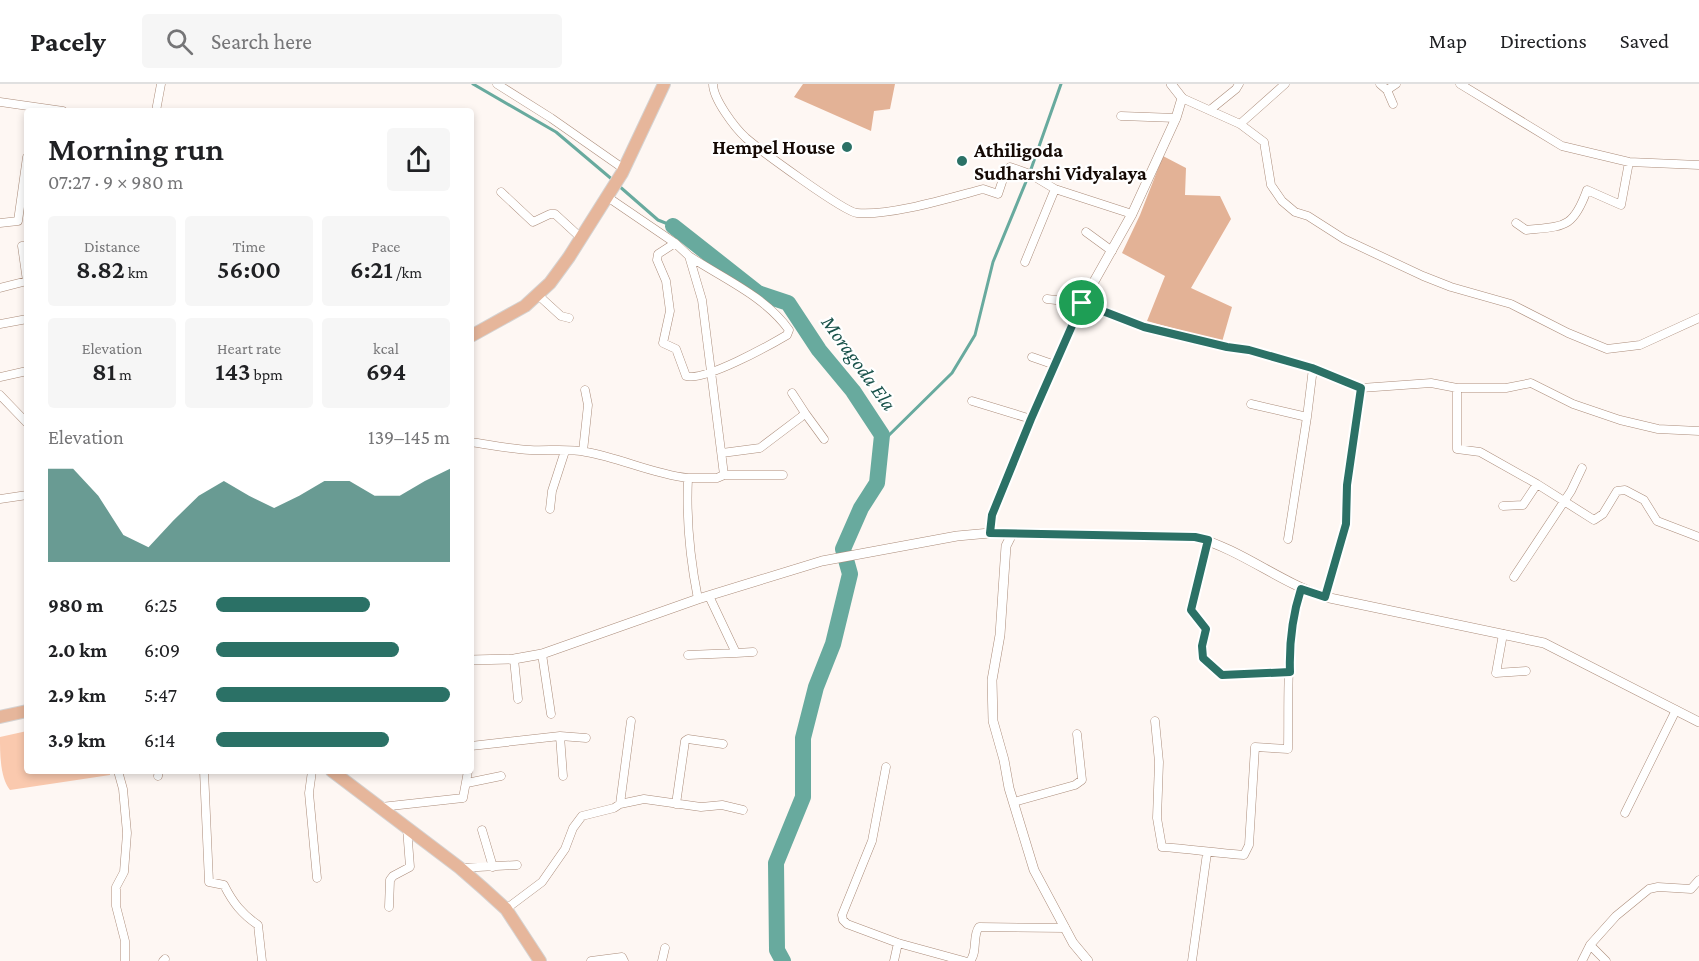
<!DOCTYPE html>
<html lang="en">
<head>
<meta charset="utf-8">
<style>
  :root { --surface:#fff; --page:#f6f6f6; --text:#202124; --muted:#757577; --line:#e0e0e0; --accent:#2b7166 }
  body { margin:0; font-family:"Crimson Pro",serif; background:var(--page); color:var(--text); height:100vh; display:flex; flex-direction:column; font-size:22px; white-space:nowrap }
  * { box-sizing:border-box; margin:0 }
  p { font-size:20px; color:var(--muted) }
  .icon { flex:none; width:33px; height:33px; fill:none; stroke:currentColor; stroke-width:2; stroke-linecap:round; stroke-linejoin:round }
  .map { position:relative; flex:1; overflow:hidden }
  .panel { position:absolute; left:24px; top:24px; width:450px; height:666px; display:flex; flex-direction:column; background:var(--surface); border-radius:6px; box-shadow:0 3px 9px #0003 }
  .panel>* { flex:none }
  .pin { position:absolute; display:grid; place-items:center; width:51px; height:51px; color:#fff; margin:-26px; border:3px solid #fff; border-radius:50%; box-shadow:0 2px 6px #0007 }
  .round { display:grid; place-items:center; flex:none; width:63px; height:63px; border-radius:6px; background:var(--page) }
  .overview { display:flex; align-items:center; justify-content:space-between; height:102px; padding:0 24px }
  h1 { font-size:33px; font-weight:600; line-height:45px }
  .stats { display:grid; grid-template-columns:repeat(3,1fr); gap:9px; height:102px; padding:6px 24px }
  .stats div { display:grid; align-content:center; border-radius:6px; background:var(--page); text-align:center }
  .stats b { font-size:26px; font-weight:600 }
  .stats small { font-size:16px; font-weight:400 }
  .stats p { font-size:16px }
  .chart { height:168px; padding:12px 24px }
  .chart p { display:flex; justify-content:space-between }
  .chart svg { width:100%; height:108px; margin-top:6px; fill:var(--accent); opacity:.7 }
  ul { padding:0 24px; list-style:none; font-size:20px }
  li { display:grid; grid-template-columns:96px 72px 1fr; align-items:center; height:45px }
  li i { height:15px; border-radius:8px; background:var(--accent) }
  header { display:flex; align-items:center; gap:36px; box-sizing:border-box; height:84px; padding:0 30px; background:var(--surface); border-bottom:2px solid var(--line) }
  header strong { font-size:28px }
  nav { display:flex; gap:33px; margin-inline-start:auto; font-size:21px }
  .search { width:420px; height:54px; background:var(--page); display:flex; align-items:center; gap:15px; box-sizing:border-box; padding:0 21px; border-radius:6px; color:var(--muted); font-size:22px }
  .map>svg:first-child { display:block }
</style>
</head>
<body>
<header>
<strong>Pacely</strong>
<div class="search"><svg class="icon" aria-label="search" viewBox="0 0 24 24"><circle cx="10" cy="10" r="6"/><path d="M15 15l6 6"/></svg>Search here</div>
<nav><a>Map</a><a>Directions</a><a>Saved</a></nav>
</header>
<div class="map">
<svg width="1699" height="877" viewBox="0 0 1699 877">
  <rect width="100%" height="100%" fill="#fef7f3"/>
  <path fill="#fac9ae" d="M27 647V687H110V691L10 706C0 694 0 669 0 653Z"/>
  <path fill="#e3b296" d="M803 0H895L890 25 874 27 871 47 794 13Z
    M1163 72 1186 84 1185 111 1220 112 1231 135 1191 204 1232 223 1222 258 1147 237 1165 192 1122 169 1140 131Z"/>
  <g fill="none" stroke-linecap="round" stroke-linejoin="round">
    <path stroke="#68aa9e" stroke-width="3" d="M473 0 556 48 614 97
      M619 102 658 136 673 142
      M881 359 952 289 975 251 993 178 1030 88 1061 0"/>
    <path stroke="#68aa9e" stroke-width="16" d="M673 142 758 209 788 219 819 266 853 307 882 351 877 399 861 424 843 465 850 490 833 560 816 603 803 654V713L776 779 777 866 783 877"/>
    <defs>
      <path id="minor" d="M497 0 551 34 624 85
        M713 0C713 15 735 44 746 54 760 66 844 128 857 129 891 132 949 114 983 105L998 110 1005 89 1010 83 1030 90 1055 105 1132 130
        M1380 0 1387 6 1396 0
        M1460 0 1562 62 1629 78 1699 81
        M1387 6 1393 20
        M1182 14 1240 40 1264 58 1271 101 1282 117 1295 128 1308 132 1344 155 1423 192 1451 203 1511 220 1568 249 1607 265 1640 261 1699 234
        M0 18 63 27
        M1210 26 1236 5 1239 0
        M156 27 161 0
        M1121 32 1176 34
        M1240 40 1285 0
        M501 108 533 138 550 130H555L580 153
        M606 112 675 159 689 172 702 216 724 391 717 394H688C686 436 690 475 698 515
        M0 139 18 137 27 73
        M1516 139 1526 146C1564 142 1573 145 1587 106L1621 121 1629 78
        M1086 148 1112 167
        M675 159 658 170 657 176 666 197 670 227 663 259 676 265 686 292C704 298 770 261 787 251L789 246C765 212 722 194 689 172
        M1025 178 1055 105
        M0 204 27 197 22 162H27
        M538 211 561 232 569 234
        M1047 215 1082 219 1144 243 1227 263 1249 266 1313 284 1361 304 1431 299 1457 304H1506L1531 299 1573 320 1620 336 1658 345 1699 347
        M0 240 27 235
        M1032 273 1055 281
        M0 293 27 287
        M1457 304V365L1480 368 1537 400 1594 436 1603 430 1617 407 1625 406 1644 416 1657 437 1699 453
        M0 311 27 339
        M972 317 1031 335
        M1251 320 1307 333
        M805 329 824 355
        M471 358C491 361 511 365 530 366 548 367 568 364 586 368 621 374 652 390 688 394
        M583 367 588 321 585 306
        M722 369 760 364 801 333 805 329 792 309
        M724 391H783
        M0 415 27 411
        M1503 422 1523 421 1537 400
        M550 425 552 407 565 367
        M1288 455 1307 333 1313 284
        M1208 456 1191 526 1206 545 1202 562 1203 574 1222 591 1290 589
        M1514 493 1571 407 1582 384
        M1325 513 1346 440 1347 401 1361 304
        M1503 550 1496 589 1526 587
        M736 569 753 568
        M542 570 551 630
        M688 571 736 569 709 512
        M514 575 518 615
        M1155 637 1159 678 1157 734 1162 763C1190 765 1216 769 1244 771L1249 761 1255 663 1288 665C1289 612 1285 557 1301 505
        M560 652 563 692
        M471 662 560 652 586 654
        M886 683 872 757 842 831 843 836 847 840 898 859 964 877
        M118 687 123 705 127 749 124 788 116 803V822L125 857V877
        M204 687 209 798 224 801C233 819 242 830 258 841L262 877
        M312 687 309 709 317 794
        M158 692 159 687
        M467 699 501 692
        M1014 718 1075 701 1082 696 1077 650
        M620 720 631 637
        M676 720 685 657 688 655 723 660
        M381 723 463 714 468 687
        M1625 729 1676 626
        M482 746 493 783
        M460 784 517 781
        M389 823 390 796 393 792 410 783 407 744
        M506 825 542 798 565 765 573 744 582 732 614 724 620 720 644 715 701 723 722 721 743 726
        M1590 861 1606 877
        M163 877 165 875
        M591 877 622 873 624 877
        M662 877 665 864
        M894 877 898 859
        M970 877C978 868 972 852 979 843L1065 844
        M1192 877 1207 769
        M1582 877 1590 861 1616 832 1649 805 1658 803 1691 805 1699 796"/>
      <path id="tertiary" d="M990 449 992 431 1031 335 1082 219 1132 130 1176 34 1182 14 1171 0
        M1012 450 1006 462 1000 551 992 596 993 637 1004 676 1009 704 1034 786 1073 859 1088 877
        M471 576 514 575 542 570 698 515 822 477 957 452 990 449 1195 453C1242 466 1279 498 1325 513L1544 559 1699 638"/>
      <path id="primary" d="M471 252 525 222 550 199 569 173 622 89 664 0
        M0 633 27 627
        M332 687 460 784 484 805 506 825 540 877"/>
    </defs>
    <use href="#minor" stroke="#ab8c7a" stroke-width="9"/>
    <use href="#tertiary" stroke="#ab8c7a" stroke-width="10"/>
    <use href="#primary" stroke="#d5d3d2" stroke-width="14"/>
    <use href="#minor" stroke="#fff" stroke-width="8"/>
    <use href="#tertiary" stroke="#fff" stroke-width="9"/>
    <use href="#primary" stroke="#e6b69b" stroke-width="12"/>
  </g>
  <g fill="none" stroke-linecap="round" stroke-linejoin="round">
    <defs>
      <path id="route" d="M1082 219 1144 243 1227 263 1249 266 1312 284 1361 304 1347 401 1346 440 1325 513 1301 505C1292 533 1289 559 1290 588L1222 591 1203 574 1202 562 1206 545 1191 526 1208 456 1195 453 990 449 992 431 1031 335Z"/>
    </defs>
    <use href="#route" stroke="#fff" stroke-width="12"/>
    <use href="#route" stroke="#2b7166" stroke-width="8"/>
  </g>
  <g fill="#2b7166" stroke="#fff" stroke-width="2">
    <circle cx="847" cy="63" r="6"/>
    <circle cx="962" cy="77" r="6"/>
  </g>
  <g text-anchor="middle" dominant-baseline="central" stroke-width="4.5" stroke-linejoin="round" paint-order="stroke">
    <g font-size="20" font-weight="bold" fill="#150a05" stroke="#fff" text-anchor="end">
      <text x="835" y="63">Hempel House</text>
      <text x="974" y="66" text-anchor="start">Athiligoda<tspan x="974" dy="23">Sudharshi Vidyalaya</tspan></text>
    </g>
    <g font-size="21" font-style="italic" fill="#19524a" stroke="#fff">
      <text transform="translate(859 279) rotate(54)">Moragoda Ela</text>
    </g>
  </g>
</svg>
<div class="pin" style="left:1082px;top:219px;background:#1e9e55"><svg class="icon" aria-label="arrive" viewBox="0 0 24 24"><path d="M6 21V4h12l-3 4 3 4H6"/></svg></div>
<section class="panel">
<div class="overview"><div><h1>Morning run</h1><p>07:27 · 9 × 980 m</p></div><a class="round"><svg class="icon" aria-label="share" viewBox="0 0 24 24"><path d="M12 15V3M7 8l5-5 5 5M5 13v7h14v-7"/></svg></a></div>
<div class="stats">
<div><p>Distance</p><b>8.82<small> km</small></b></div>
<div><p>Time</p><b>56:00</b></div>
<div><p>Pace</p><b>6:21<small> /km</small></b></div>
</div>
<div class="stats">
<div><p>Elevation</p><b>81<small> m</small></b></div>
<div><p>Heart rate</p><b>143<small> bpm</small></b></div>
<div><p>kcal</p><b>694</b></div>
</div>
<div class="chart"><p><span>Elevation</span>139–145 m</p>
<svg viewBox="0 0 160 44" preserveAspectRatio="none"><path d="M0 44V6L10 6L20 17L30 33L40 38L50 27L60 17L70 11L80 17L90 22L100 17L110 11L120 11L130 17L140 17L150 11L160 6V44z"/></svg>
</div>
<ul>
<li><b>980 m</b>6:25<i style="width:66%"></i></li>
<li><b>2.0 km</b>6:09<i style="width:78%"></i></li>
<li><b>2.9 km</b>5:47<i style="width:100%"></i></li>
<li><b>3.9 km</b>6:14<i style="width:74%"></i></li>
</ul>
</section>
</div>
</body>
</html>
